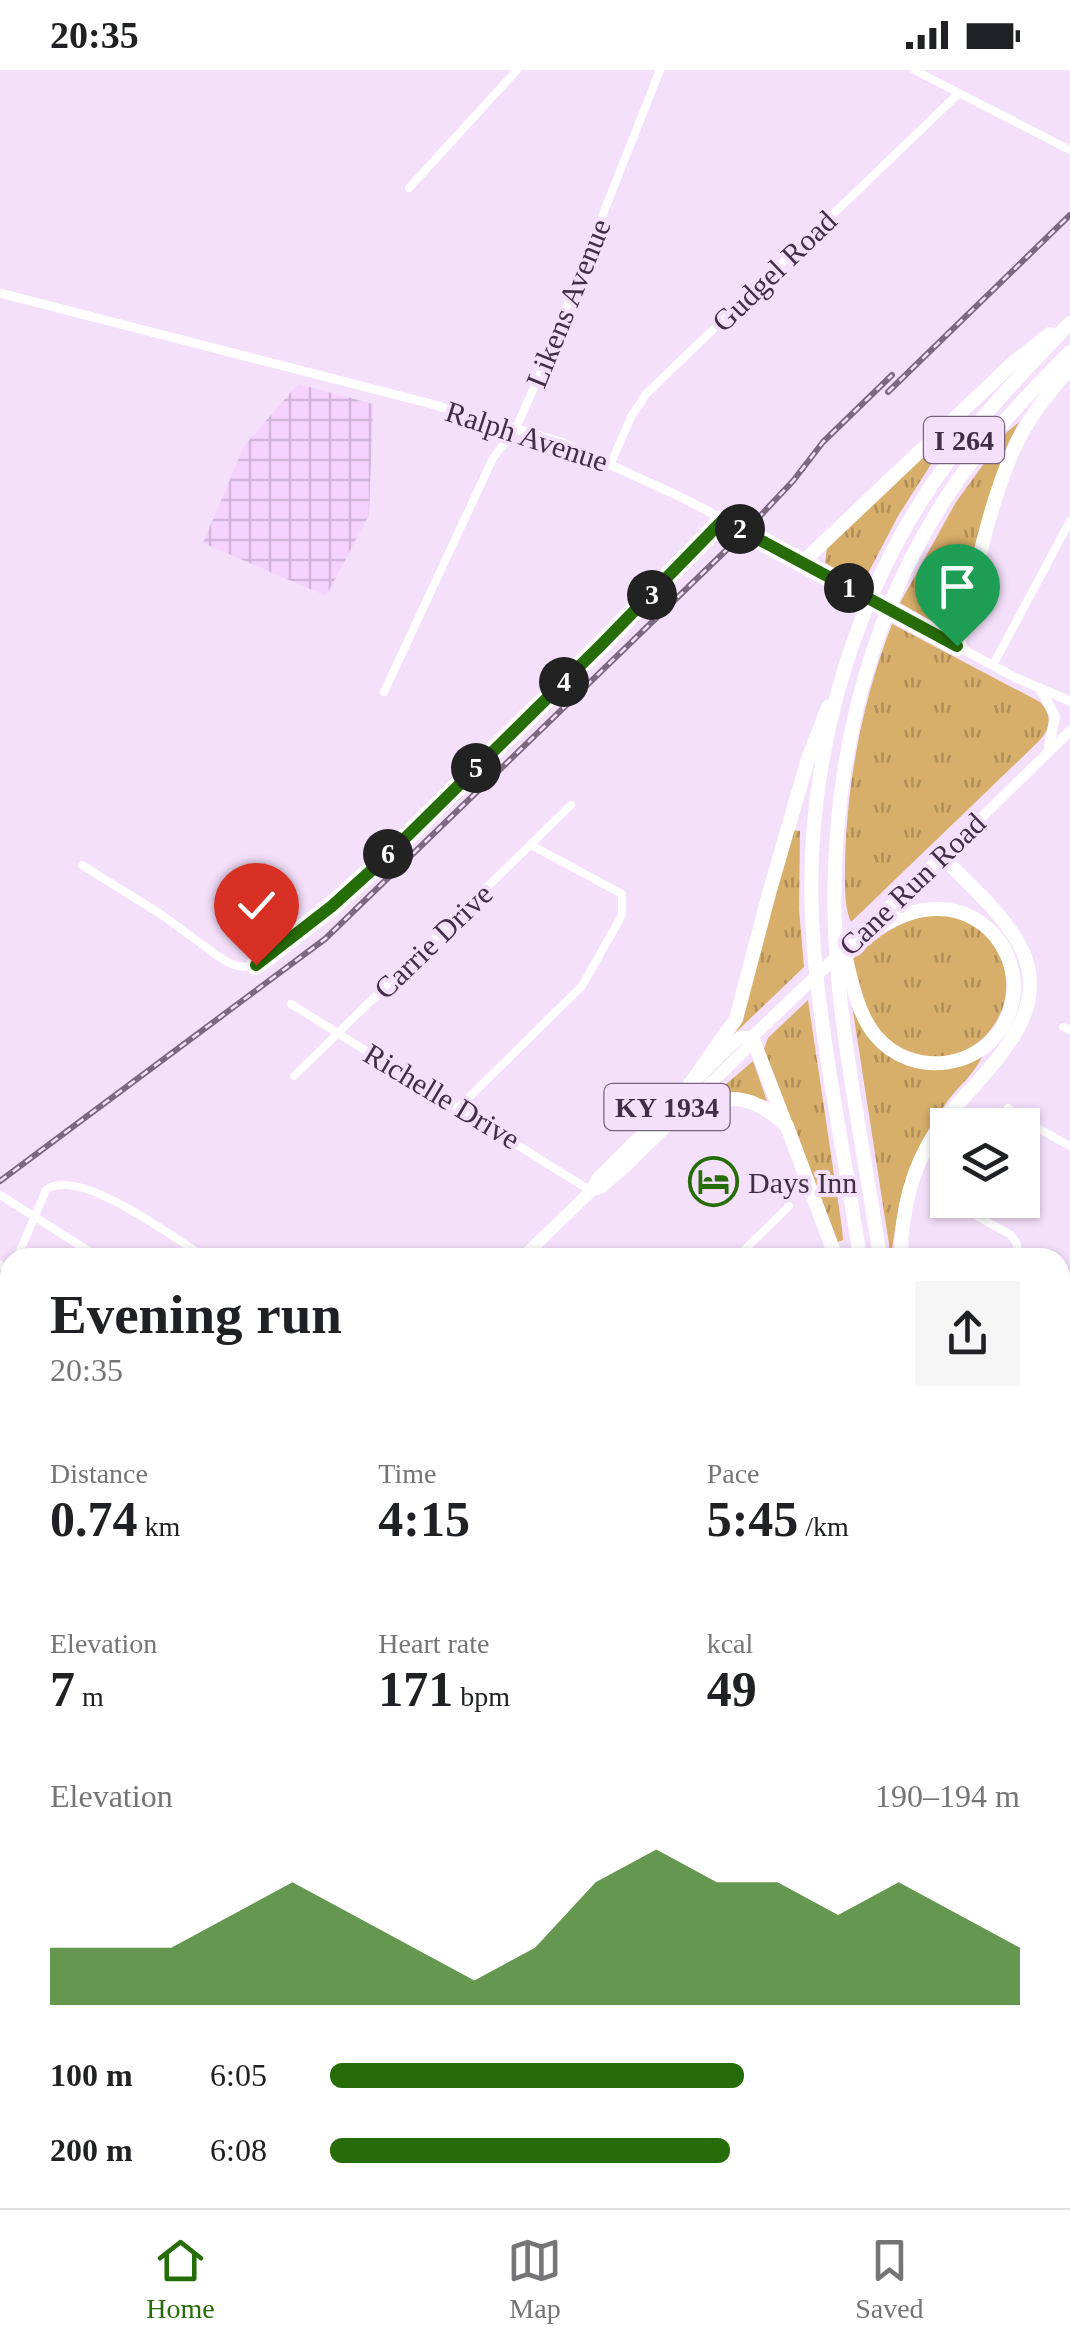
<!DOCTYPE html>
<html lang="en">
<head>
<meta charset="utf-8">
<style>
  :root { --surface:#fff; --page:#f6f6f6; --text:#202124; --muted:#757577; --line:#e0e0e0; --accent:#266c08 }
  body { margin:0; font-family:"Times New Roman",serif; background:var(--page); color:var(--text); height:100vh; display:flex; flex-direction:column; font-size:38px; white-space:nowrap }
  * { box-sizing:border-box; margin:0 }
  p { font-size:32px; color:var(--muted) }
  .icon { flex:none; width:55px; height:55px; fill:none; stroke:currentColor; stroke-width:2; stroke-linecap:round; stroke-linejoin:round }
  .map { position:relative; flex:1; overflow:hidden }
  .side { position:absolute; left:0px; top:1178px; width:1070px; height:962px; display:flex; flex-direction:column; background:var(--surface); border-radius:30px 30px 0 0; box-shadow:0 2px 8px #0004 }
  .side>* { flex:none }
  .controls { position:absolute; left:930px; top:1038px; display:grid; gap:20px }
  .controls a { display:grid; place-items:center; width:110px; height:110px; border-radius:0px; background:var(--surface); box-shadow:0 2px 8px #0004; font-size:50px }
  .pin { position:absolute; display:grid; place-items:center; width:85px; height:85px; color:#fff; margin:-102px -42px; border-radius:50% 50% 50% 0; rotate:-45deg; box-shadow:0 0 10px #0007 }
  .pin .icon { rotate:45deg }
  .km { position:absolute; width:50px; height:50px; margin:-25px; border-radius:50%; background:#222; color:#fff; font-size:28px; line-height:50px; text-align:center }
  .round { display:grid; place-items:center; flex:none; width:105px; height:105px; border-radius:0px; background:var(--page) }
  .summary { display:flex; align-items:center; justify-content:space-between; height:170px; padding:0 50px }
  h1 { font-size:55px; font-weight:700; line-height:75px }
  .stats { display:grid; grid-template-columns:repeat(3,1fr); gap:15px; height:170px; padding:10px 50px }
  .stats div { display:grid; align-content:center }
  .stats b { font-size:50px; font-weight:700 }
  .stats small { font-size:28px; font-weight:400 }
  .stats p { font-size:28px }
  .chart { height:280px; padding:20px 50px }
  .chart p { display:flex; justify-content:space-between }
  .chart svg { width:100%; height:180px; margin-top:10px; fill:var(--accent); opacity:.7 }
  ul { padding:0 50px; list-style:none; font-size:32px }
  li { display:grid; grid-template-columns:160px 120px 1fr; align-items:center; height:75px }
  li i { height:25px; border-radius:12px; background:var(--accent) }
  .status { display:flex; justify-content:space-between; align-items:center; height:70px; padding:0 50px; background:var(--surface); direction:ltr }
  .status svg { height:28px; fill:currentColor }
  .dock { display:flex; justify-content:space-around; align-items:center; height:140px; border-top:2px solid var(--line); background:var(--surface); font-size:28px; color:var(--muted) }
  .dock a { display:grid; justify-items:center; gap:5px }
  .dock .selected { color:var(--accent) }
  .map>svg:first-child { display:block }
</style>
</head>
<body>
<div class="status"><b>20:35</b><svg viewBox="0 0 49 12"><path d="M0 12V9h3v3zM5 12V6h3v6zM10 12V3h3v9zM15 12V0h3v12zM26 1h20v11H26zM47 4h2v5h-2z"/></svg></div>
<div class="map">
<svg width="1070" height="2138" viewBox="0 0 1070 2138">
  <defs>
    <pattern id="industrial-grid" width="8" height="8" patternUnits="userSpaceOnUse" patternTransform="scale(2.5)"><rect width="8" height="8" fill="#f5d3fe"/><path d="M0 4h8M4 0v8" fill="none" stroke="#d3b5db"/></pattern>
    <pattern id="grass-tufts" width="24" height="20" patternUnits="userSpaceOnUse" patternTransform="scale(2.5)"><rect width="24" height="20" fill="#d7ae6a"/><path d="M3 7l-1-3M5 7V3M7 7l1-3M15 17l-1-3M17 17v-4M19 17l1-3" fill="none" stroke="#b08e59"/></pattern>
  </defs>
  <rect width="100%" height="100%" fill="#f5e0fb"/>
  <path fill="url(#industrial-grid)" d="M298 314 373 334 369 445 326 526 203 473 244 376Z"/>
  <path fill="url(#grass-tufts)" d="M1019 352 1007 376 955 549 948 556H940L900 533 956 432 1007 362Z
    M934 376 942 377 898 446 863 513 825 493 827 477Z
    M892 554 1040 632C1053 646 1051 659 1038 672L851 852C844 837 845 816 845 799 846 715 862 632 892 554Z
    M792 760 800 761 799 839 804 897 733 965Z
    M937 844C947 846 958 847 967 851 982 858 991 869 998 883 1030 943 963 1013 902 979 885 970 870 953 863 934 858 920 856 904 853 889 880 865 900 849 937 844Z
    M808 930 842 1158 843 1170 838 1172 764 979 768 968Z
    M852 935 902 992 982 987C974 1005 955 1019 944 1036 908 1087 899 1127 891 1187Z
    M753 991 767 1031 738 1022 716 1023Z"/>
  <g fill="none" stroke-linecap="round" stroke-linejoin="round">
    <path stroke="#fff" stroke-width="8" d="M914 0 1070 80
      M409 118 517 0
      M611 393 631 347 646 324 958 24
      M993 595 1070 451
      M384 622 493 388 516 358 537 311 660 0
      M82 795 162 845 207 878
      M206 877C223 890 235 901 256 895L332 836 384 789 602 574 723 449
      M291 934 591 1121
      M1063 957 1070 960
      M294 1006 571 735
      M459 1037 582 916 622 845V824L531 775
      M1008 1038 1021 1049 1070 1076
      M0 1125 100 1188
      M950 1131 1011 1165 1017 1174 1018 1188
      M17 1188 46 1120C78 1095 176 1169 206 1188
      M736 1188 789 1136
      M0 1195 10 1201
      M1060 1252 1070 1253
      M0 1299 10 1302
      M1060 1367H1070
      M0 1447 10 1450
      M1060 1493 1070 1494
      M0 1595 10 1598
      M1060 1610 1070 1611
      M1060 1726 1070 1727
      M0 1756 10 1763
      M1060 1836 1070 1837
      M1060 1941 1070 1942
      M1060 2076 1070 2077
      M580 2130 597 2138
      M861 2130 862 2138
      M138 2138 142 2130
      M413 2138V2130
      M702 2138 706 2130
      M1015 2138 1016 2130"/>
    <path stroke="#fff" stroke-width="9" d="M0 223 424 332 561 372 687 430 1014 607 1070 631"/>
    <path stroke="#fff" stroke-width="10" d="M1040 618 1055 646 1049 677
      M942 786 1070 661
      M0 1988 10 1994
      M259 2130 275 2138"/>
    <path stroke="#fff" stroke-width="12" d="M591 1121 597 1109 730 976 740 967H752
      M522 1188 591 1121 602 1117 625 1097 750 975 752 967 942 786
      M0 1690 10 1680"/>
    <path stroke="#fff" stroke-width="14" d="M803 492 1014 292 1050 264
      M957 575C975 512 986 442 1013 381 1027 349 1048 324 1070 298
      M844 881C851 908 857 944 876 966 913 1010 986 999 1008 946 1029 895 991 838 936 839 908 839 883 855 859 868
      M752 967 786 1055
      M690 1014 736 949 770 820 808 689 828 637
      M673 1048C721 1026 744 1017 787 1056L836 1188
      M860 1188C845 1086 823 983 814 881 799 708 847 528 950 389 986 340 1028 297 1070 253
      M880 1188C867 1098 848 1008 839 918 820 729 860 534 978 383 1006 347 1038 314 1070 282
      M901 1188C901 1143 911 1100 935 1063 971 1009 1057 953 1022 880 1005 844 968 815 942 786
      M785 2138 787 2130
      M805 2138 807 2130"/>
    <defs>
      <path id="rail" d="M888 322 1070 145
        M0 1111 325 869 746 461 793 411 823 372 892 305"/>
    </defs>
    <use href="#rail" stroke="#7d6882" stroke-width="6"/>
    <use href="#rail" stroke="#f5e0fb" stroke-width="2.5" stroke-dasharray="8" stroke-linecap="butt"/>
  </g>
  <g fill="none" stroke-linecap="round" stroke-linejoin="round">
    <defs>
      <path id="route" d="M256 895 332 836 384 789 602 574 723 450 957 576"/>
    </defs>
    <use href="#route" stroke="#fff" stroke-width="20"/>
    <use href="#route" stroke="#266c08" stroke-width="12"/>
  </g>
  <defs>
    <symbol id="hotel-ring" viewBox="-11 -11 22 22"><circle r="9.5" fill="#f5e0fb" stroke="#266c08" stroke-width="1.5"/><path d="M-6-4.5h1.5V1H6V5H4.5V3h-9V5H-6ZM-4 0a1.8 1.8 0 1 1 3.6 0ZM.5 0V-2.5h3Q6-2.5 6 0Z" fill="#266c08"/></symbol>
  </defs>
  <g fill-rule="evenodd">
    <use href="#hotel-ring" x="686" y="1084" width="55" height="55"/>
  </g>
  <g text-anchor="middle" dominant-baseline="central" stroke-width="8" stroke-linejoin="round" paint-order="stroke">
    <g fill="#f5e0fb" stroke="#78637e" stroke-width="2.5">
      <rect x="924" y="347" width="80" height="46" rx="8"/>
      <rect x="604.5" y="1014" width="125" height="46" rx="8"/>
    </g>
    <g font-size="28" font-weight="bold" fill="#432e48">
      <text x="964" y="370">I 264</text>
      <text x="667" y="1037">KY 1934</text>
    </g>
    <g font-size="30" fill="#432e48" stroke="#f5e0fb">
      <text transform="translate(774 201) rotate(-44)">Gudgel Road</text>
      <text transform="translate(568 233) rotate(-68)">Likens Avenue</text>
      <text transform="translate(527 366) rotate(18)">Ralph Avenue</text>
      <text transform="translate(912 814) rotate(-44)">Cane Run Road</text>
      <text transform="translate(433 871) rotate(-44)">Carrie Drive</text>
      <text transform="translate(442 1026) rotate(31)">Richelle Drive</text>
    </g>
    <g font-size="30" fill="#432e48" stroke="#f5e0fb" text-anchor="start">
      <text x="748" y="1112">Days Inn</text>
    </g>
  </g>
</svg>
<div class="controls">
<a><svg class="icon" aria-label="layers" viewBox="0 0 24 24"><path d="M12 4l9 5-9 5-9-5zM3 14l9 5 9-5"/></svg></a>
</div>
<div class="pin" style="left:957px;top:576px;background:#1e9e55"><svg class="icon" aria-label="arrive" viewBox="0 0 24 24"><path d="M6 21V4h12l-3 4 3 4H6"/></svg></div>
<div class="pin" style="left:256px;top:895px;background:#d93025"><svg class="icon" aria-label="check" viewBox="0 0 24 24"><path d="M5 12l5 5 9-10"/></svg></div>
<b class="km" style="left:849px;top:518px">1</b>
<b class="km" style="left:740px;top:459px">2</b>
<b class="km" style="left:652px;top:525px">3</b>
<b class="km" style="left:564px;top:612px">4</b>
<b class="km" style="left:476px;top:698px">5</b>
<b class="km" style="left:388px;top:784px">6</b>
<section class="side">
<div class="summary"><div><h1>Evening run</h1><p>20:35</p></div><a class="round"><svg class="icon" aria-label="share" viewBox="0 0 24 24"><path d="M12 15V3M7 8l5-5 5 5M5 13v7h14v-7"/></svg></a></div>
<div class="stats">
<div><p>Distance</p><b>0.74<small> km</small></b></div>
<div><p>Time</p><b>4:15</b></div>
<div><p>Pace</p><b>5:45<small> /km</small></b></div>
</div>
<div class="stats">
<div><p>Elevation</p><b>7<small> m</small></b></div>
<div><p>Heart rate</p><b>171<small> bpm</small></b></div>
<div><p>kcal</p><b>49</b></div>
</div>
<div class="chart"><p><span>Elevation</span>190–194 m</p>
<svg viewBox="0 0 160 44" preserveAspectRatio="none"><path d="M0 44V30L10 30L20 30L30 22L40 14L50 22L60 30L70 38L80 30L90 14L100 6L110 14L120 14L130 22L140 14L150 22L160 30V44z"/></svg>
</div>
<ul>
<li><b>100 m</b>6:05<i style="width:60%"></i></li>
<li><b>200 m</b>6:08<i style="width:58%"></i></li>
</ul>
</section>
</div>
<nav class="dock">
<a class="selected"><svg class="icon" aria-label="home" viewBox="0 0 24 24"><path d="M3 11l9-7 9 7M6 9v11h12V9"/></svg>Home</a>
<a><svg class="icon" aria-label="map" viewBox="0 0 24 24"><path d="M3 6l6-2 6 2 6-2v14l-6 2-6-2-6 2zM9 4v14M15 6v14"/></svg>Map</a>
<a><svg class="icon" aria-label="saved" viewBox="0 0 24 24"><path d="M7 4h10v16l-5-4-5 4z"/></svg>Saved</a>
</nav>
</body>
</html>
